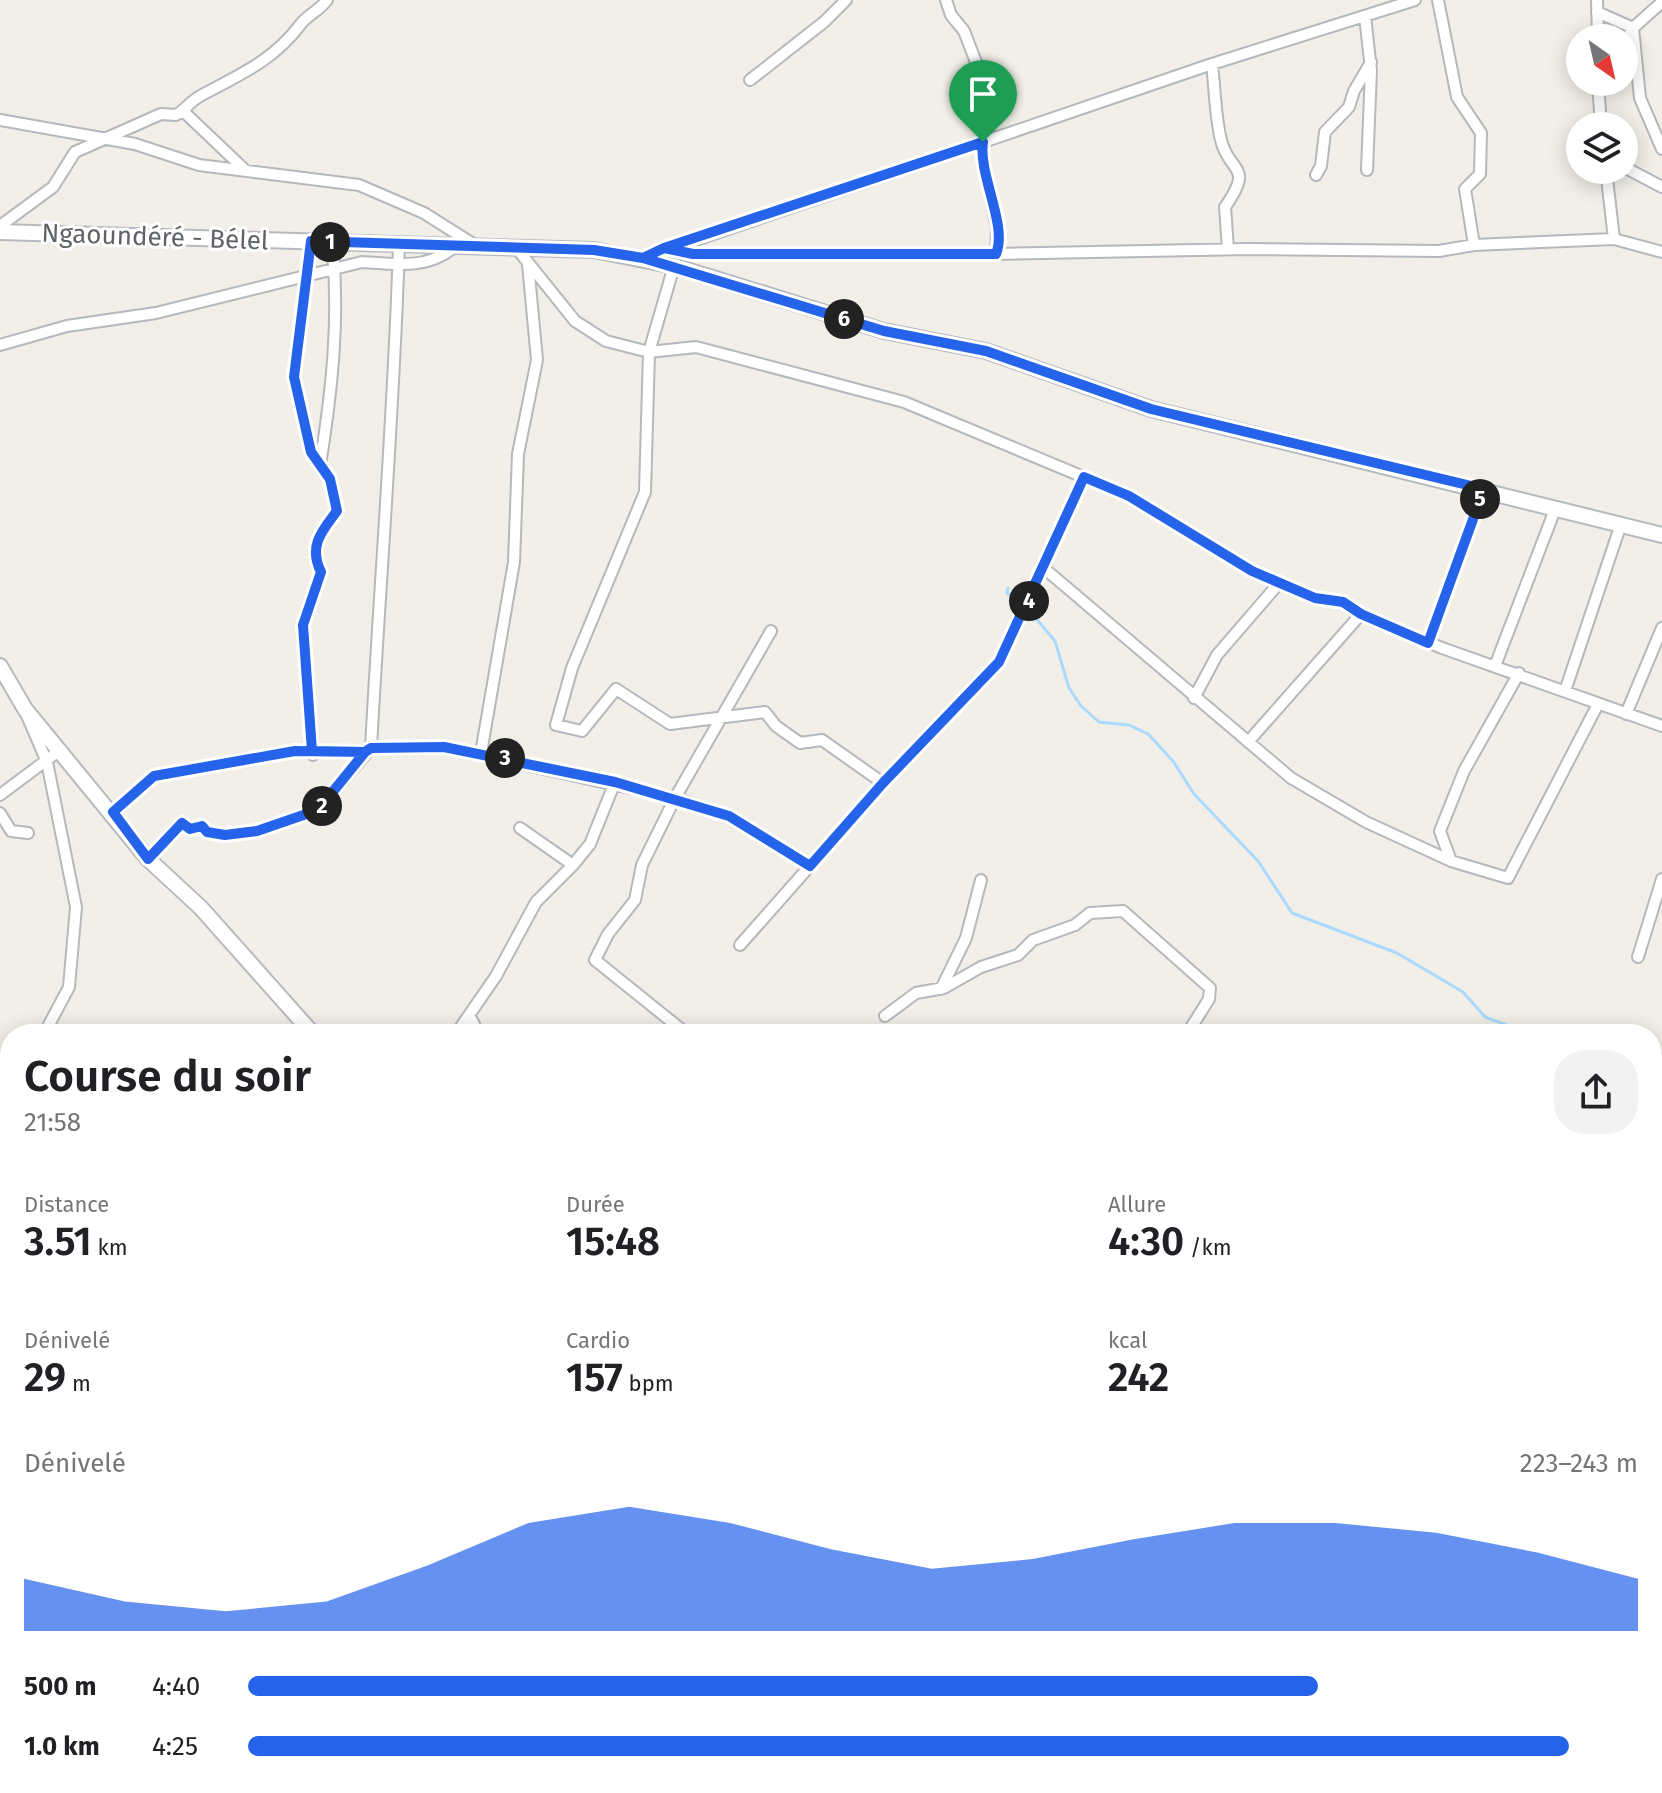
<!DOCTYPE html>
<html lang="fr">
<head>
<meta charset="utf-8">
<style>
  :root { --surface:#fff; --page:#f2f2f2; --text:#202124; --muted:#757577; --accent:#2563eb }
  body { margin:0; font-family:"Fira Sans",sans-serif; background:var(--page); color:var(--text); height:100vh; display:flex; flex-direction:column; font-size:30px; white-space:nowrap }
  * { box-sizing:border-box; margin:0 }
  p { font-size:26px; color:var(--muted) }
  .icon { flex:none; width:44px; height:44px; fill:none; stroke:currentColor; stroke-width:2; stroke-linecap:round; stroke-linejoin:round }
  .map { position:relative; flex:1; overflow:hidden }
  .details { position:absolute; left:0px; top:1024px; width:1662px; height:770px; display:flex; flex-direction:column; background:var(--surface); border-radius:32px 32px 0 0; box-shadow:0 4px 20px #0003 }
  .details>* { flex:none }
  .needle { width:52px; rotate:146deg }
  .controls { position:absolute; left:1566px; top:24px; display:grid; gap:16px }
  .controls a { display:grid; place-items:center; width:72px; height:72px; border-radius:50%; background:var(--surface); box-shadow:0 4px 20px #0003; font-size:40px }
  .pin { position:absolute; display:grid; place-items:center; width:68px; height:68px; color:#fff; margin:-82px -34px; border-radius:50% 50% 50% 0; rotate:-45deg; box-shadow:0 0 8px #0007 }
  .pin .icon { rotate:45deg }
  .km { position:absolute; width:40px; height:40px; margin:-20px; border-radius:50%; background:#222; color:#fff; font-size:22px; line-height:40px; text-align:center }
  .round { display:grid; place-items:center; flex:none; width:84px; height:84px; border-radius:32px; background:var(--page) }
  .headline { display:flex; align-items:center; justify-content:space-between; height:136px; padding:0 24px }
  h1 { font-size:44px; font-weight:600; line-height:60px }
  .figures { display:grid; grid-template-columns:repeat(3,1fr); gap:12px; height:136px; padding:8px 24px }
  .figures div { display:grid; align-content:center }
  .figures b { font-size:40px; font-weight:600 }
  .figures small { font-size:22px; font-weight:400 }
  .figures p { font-size:22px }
  .chart { height:224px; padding:16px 24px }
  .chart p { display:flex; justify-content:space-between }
  .chart svg { width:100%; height:144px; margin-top:8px; fill:var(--accent); opacity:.7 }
  ul { padding:0 24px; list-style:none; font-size:26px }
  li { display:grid; grid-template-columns:128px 96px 1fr; align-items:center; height:60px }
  li i { height:20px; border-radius:10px; background:var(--accent) }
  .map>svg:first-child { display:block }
</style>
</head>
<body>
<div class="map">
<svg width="1662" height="1793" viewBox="0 0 1662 1793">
  <rect width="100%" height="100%" fill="#f1efe8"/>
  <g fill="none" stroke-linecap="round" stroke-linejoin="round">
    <path stroke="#aadaff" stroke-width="3" d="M1008 588 1007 593 1022 604
      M1028 609 1055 641 1069 688 1081 706 1099 722 1129 725 1148 734 1173 761 1194 794 1258 861 1292 913 1397 953 1463 992 1485 1017 1520 1030 1561 1034
      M1577 1034H1582
      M1652 1052 1662 1054"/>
    <defs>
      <path id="street" d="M946 0 951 15 964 31 988 93 989 110 982 153 997 228 996 254
        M1438 0 1457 97 1481 133 1480 174 1465 189 1474 245
        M1597 0 1598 38
        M1597 12 1633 28 1640 98 1662 149
        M1365 16 1371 70 1367 170
        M1624 44 1633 28 1662 2
        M1212 64C1215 89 1215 116 1221 140 1229 174 1255 164 1225 207L1228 249
        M750 80 824 22 846 0
        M1598 82 1601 126
        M183 111 245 170
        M0 120 135 144 199 165 359 185 424 213 473 244
        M1624 167 1662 187
        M1606 170 1614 239 1662 252
        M1316 175 1321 166 1325 132 1349 107 1354 91 1371 62
        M0 226 53 187 75 152 161 114 176 115C185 110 191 101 200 96 239 75 273 61 300 25 307 15 319 11 327 0
        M311 241 294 377 311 452 330 479 337 511C322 531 308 546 321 572L303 625 313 755
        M664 248 693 254H996L1248 249 1439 251 1474 245 1614 239
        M518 250 575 321 606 341 649 352 696 347 904 402 1129 496 1252 571 1315 598 1343 602 1361 614 1442 648 1662 726
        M643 258 1212 64 1415 0
        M674 266 649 352 645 492 572 668 556 725 582 731 616 689 670 724 765 712 776 726 800 743 822 740 883 783 740 945
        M0 345 67 326 156 313 362 262C394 264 428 270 454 247
        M320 465C332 390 340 317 332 242
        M1045 569 1291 778 1366 822 1451 861 1508 878 1598 704
        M1428 643 1484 489
        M1495 666 1556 507
        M1565 691 1621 524
        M1194 698 1217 655 1280 582
        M25 711 47 762 76 907 69 987 44 1034
        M1626 714 1662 628
        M1248 742 1361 614
        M371 748C380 580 394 412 399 244
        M481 753 514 562 518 454 537 360 528 264
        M883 783 999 662 1084 477
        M0 795 60 750
        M113 812 154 776 295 751 365 752
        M0 813 11 831 28 833
        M148 859 182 823 190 829 202 826 207 832 225 835 257 831 318 810 371 748 444 747 675 798 729 816 810 866
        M1451 861 1440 831 1464 771 1519 673
        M573 865 590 844 615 782
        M1638 957 1662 879
        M941 989 966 938 981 880
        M469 1015 479 1034
        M885 1016 916 993 944 988 981 967 1018 955 1033 940 1075 925 1090 913 1123 911 1210 988 1209 999 1187 1034
        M456 1034 496 976 536 902 573 865 520 828
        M687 1034 595 960 608 934 635 900 642 865 675 798 771 631
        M1652 1165 1662 1171
        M0 1166 10 1137
        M0 1184 10 1180
        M0 1277 10 1306
        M1652 1282 1662 1285
        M1652 1345 1662 1354
        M0 1414 10 1426
        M0 1524 10 1513
        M1652 1552 1662 1567
        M284 1784 290 1793
        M1651 1784 1659 1793"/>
      <path id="secondary" d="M0 232 594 250 674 266 884 331 986 351 1151 409 1662 535
        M0 666 25 709 148 859 201 908 313 1034
        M1652 1670 1662 1655
        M887 1784 892 1793
        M1559 1793 1566 1784"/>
    </defs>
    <use href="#street" stroke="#b5b8bc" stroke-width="14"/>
    <use href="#secondary" stroke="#b6babf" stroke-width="18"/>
    <use href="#street" stroke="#fff" stroke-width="10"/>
    <use href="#secondary" stroke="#fff" stroke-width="14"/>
  </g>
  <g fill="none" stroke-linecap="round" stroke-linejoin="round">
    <defs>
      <path id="route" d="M983 142 664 248 643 258 594 250 311 241 294 377 311 452 330 479 337 511C322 531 308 546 321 572L303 625 312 751 365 752 318 810 257 831 225 835 207 832 202 826 190 829 182 823 148 859 113 812 154 776 295 751 365 752 371 748 444 747 615 782 729 816 810 866 883 783 999 662 1084 477 1129 496 1252 571 1315 598 1343 602 1361 614 1428 643 1484 489 1151 409 986 351 884 331 643 258 664 248 693 254H996C1008 225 978 175 983 142"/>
    </defs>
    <use href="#route" stroke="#fff" stroke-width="16"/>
    <use href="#route" stroke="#2563eb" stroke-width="10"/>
  </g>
  <g text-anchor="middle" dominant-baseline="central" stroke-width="6" stroke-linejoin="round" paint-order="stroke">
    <g font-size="26" fill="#5f6368" stroke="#fff">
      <text transform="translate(155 237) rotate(2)">Ngaoundéré - Bélel</text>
    </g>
  </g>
</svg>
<div class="controls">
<a><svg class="needle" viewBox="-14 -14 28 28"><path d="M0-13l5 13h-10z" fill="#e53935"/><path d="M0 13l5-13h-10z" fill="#757577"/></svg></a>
<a><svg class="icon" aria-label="layers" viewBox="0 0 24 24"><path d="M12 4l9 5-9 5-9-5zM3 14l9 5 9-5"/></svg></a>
</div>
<div class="pin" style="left:983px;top:142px;background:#1e9e55"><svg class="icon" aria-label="arrive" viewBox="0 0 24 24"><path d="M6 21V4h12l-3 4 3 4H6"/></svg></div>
<b class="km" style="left:330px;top:242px">1</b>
<b class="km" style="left:322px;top:806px">2</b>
<b class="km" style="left:505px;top:758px">3</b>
<b class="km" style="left:1029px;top:601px">4</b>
<b class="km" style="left:1480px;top:499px">5</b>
<b class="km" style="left:844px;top:319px">6</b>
<section class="details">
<div class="headline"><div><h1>Course du soir</h1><p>21:58</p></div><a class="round"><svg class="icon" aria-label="share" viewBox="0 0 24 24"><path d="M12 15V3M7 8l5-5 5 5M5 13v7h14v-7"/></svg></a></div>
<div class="figures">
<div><p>Distance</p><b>3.51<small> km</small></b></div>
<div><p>Durée</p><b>15:48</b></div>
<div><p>Allure</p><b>4:30<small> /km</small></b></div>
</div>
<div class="figures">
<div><p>Dénivelé</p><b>29<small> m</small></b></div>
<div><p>Cardio</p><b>157<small> bpm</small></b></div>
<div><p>kcal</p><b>242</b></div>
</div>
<div class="chart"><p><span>Dénivelé</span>223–243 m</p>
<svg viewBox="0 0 160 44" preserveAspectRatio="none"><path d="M0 44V28L10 35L20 38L30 35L40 24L50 11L60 6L70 11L80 19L90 25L100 22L110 16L120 11L130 11L140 14L150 20L160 28V44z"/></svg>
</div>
<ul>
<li><b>500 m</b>4:40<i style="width:77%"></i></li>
<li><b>1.0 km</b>4:25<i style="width:95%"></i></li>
</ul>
</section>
</div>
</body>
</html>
